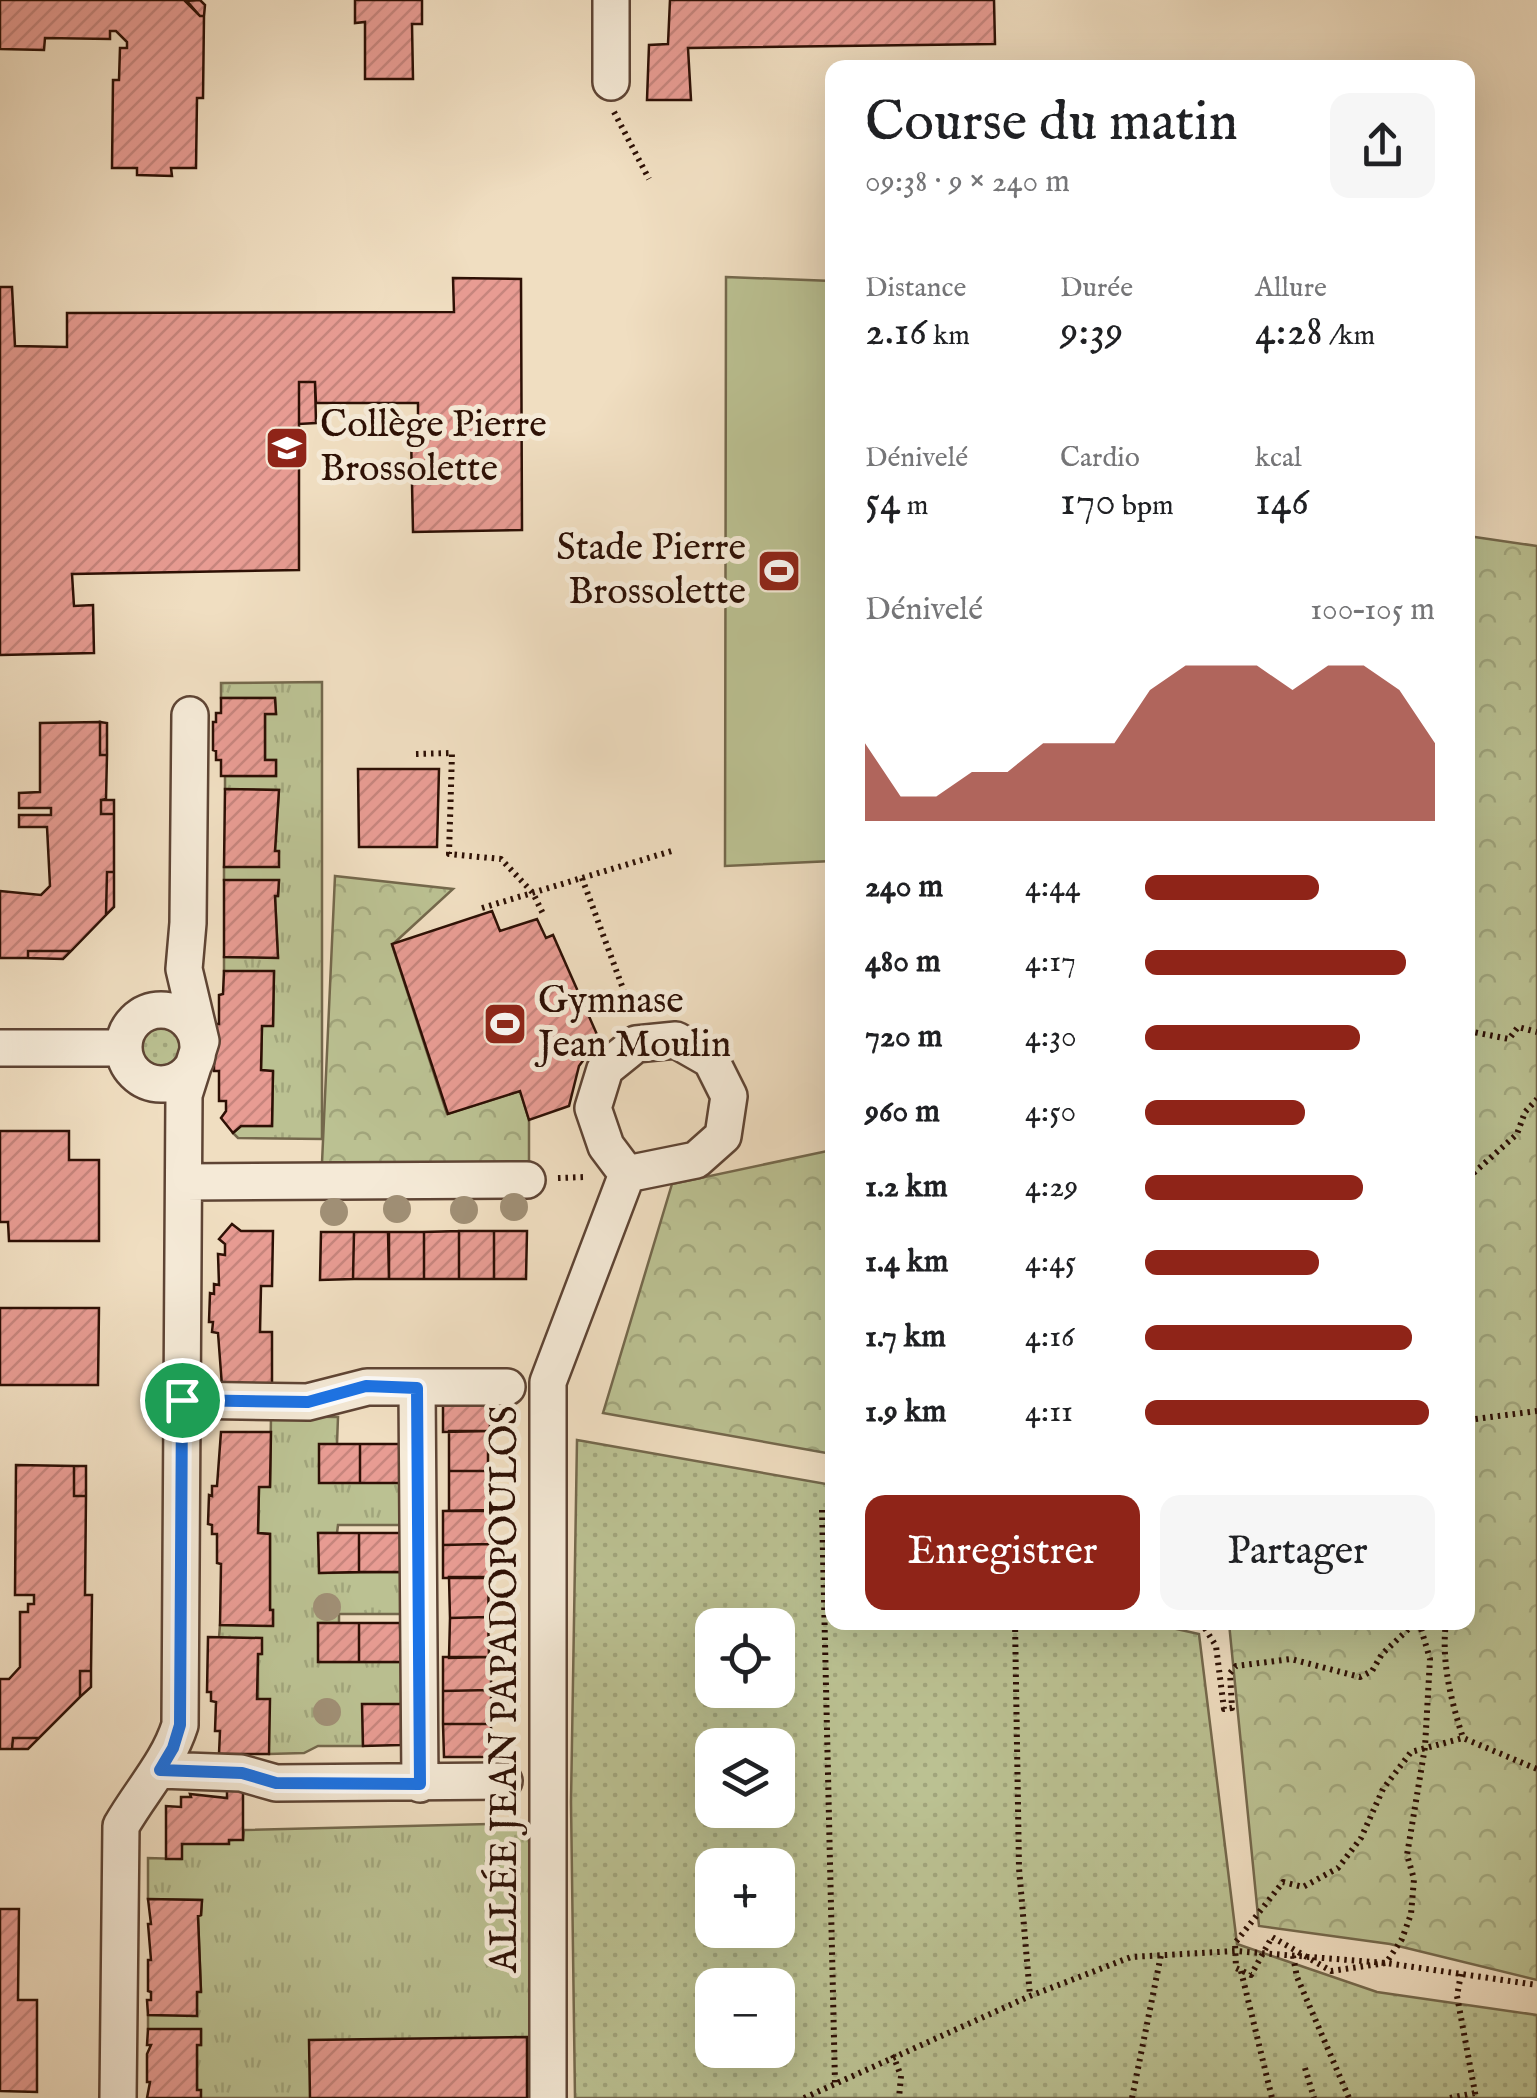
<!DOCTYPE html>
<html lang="fr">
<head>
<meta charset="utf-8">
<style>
  :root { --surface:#fff; --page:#f6f6f6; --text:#202124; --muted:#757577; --accent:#8f2418 }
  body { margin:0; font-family:"IM FELL English",serif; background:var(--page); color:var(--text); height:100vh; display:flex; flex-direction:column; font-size:38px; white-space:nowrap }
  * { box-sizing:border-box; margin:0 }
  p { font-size:32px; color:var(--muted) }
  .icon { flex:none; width:55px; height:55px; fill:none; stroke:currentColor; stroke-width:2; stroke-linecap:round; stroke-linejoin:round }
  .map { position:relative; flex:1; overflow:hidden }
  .sheet { position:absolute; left:825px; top:60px; width:650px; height:1570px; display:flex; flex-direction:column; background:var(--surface); border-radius:20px; box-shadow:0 10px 40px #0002 }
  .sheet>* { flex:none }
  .tools { position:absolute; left:695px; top:1608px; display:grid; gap:20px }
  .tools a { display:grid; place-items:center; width:100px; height:100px; border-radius:20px; background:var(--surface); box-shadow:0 10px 40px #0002; font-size:50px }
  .pin { position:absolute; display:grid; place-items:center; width:85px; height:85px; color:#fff; margin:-42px; border:5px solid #fff; border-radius:50%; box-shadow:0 2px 10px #0007 }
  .round { display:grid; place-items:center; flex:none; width:105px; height:105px; border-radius:20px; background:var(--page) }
  .summary { display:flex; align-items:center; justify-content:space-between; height:170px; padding:0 40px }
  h1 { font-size:55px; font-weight:600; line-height:75px }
  .metrics { display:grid; grid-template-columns:repeat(3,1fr); gap:15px; height:170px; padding:10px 40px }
  .metrics div { display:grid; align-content:center }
  .metrics b { font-size:42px; font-weight:600 }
  .metrics small { font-size:28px; font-weight:400 }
  .metrics p { font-size:28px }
  .chart { height:280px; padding:20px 40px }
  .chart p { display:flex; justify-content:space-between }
  .chart svg { width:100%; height:180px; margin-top:10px; fill:var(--accent); opacity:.7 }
  .primary-button { display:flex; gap:20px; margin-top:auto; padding:20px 40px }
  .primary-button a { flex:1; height:115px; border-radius:20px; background:var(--accent); color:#fff; font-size:40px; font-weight:600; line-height:115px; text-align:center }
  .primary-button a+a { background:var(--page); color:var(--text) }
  ul { padding:0 40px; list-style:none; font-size:32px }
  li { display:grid; grid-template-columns:160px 120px 1fr; align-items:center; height:75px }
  li i { height:25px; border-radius:12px; background:var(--accent) }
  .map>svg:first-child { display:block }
</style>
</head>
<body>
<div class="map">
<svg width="1537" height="2098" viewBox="0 0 1537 2098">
  <defs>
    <pattern id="grass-tufts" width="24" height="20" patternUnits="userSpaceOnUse" patternTransform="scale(2.5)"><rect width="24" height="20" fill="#bbc192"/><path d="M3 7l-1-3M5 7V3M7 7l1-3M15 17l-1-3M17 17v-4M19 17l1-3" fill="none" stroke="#a1a57c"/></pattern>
    <pattern id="forest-crowns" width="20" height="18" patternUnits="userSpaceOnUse" patternTransform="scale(2.5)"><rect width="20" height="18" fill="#bbc192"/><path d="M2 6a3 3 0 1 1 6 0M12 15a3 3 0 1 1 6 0" fill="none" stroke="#a1a57c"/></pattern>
    <pattern id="garden-dots" width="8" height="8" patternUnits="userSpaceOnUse" patternTransform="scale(2.5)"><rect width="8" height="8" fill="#bbc192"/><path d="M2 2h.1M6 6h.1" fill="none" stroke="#a1a57c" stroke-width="1.8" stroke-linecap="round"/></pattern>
    <pattern id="building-hatch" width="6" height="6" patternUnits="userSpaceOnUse" patternTransform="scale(2.5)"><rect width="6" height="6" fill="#e89c93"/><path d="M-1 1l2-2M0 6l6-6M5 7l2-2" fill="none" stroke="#c7857d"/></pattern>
  </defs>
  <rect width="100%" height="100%" fill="#f0dec1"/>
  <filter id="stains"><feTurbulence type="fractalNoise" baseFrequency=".002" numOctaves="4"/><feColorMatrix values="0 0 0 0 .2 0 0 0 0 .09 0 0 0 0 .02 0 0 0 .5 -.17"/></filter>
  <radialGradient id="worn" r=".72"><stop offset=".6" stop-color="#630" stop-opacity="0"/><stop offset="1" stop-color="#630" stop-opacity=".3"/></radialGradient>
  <path fill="url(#grass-tufts)" stroke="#74684c" stroke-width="2.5" d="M322 682V1139L238 1138 233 1133 241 1126H272L273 1072 261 1070 262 1026 273 1025 274 972 224 971V957H278L275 896H278L279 881 224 880V867L278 866 279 852 275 851 279 790 225 789V776H276V760H265V714H276L275 698H221V683Z
    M271 1416 338 1417 337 1444 402 1483V1525H338L337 1533H319L320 1573 401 1572V1614H339V1623H318L319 1662H401V1704L363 1705V1746H318L304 1753 269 1754 258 1699V1654H262L219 1638 220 1625H273V1610H270V1534L258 1533 259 1487 270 1486Z
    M533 1823 534 2098H201L197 2090V2045H201V2030L148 2029V2015H197V1992L201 1991 198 1916 201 1915 202 1900 148 1899V1858L181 1859 182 1844 243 1839 244 1830Z"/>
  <path fill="url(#forest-crowns)" stroke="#74684c" stroke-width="2.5" d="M1468 536 1537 546V1980L1390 1944 1259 1926 1229 1623 1468 1622Z
    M335 876 453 889 392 945 447 1114 520 1091 529 1120V1162L322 1163Z
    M832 1150V1454L603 1413 672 1184Z"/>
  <path fill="#bbc192" stroke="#74684c" stroke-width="2.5" d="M726 277 832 281V861L725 866Z"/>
  <path fill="url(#garden-dots)" stroke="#74684c" stroke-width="2.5" fill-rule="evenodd" d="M141 1048a20 20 0 1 1 40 0a20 20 0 1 1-40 0Z
    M577 1440 832 1485V1622H1145L1199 1634 1237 1944 1377 1992 1537 2015V2098H575L571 1802ZM712 1625H778V1690H712ZM712 1745H778V1810H712ZM712 1865H778V1930H712ZM712 1985H778V2050H712Z"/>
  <path fill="url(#building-hatch)" stroke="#2d1005" stroke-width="2.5" d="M0 0H186L200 16H204L203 98H197L196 168H171L172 176 137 175V168H112L113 80H119L120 48H127V42L116 31H110V39L45 38 44 50 0 49Z
    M200 0 205 5 204 16H200L185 1Z
    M355 0H422V24H412L413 79H365V22L355 23Z
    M670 0H994L995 44 688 48 691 100H647L649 45 668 44Z
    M453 278 521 279 522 530 413 532 411 434 418 433V403H316L315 382H299V570L72 574 74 606 93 605 94 653 0 655V287H12L15 346 67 347V313L454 312Z
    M299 382H315L316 423 299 424Z
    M221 698H275L276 714H265V760H276V776H221V760H216V751L213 750V722H216V713H221Z
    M100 722 107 723V755H100Z
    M100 722V755H107L106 799 101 800V814H114V872H107L106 915 71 951H28V958H0V891L41 895 50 886 47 827H19V815H51V808H19V793L40 792V723Z
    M358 769H439L437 847H359Z
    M225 789 279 790 275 851H279V867H224Z
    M101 800H114V814H101Z
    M107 872H114V907L106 915Z
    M224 880H279L278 896H275L278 958 224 957Z
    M492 911 500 931 537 919 546 938 553 935 599 1039 579 1066 569 1106 529 1120 520 1091 448 1114 392 944Z
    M28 951H71L63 959 28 958Z
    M224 971H274L273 1026H262L261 1070 273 1071 272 1126H241L233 1133 221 1118 226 1111V1101H219V1071H214V1062H211L214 1024H219V995L223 994Z
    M0 1131H69V1160H99V1241H9L8 1222H0Z
    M232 1224 241 1231H273L272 1286H261L260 1332H272V1387L222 1386 218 1333 212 1332 213 1322H209L210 1293 214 1294V1284L219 1285 218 1254 225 1255V1244L219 1239Z
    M459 1231V1279H424V1232Z
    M459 1231H494V1279H459Z
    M494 1231H527L526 1279H494Z
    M321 1232H354L353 1279 320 1280Z
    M354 1232H388L389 1279H353Z
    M389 1232H424V1279H389Z
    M0 1308H99L98 1385H0Z
    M443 1398H490V1431L443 1432Z
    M449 1431H488V1471H449Z
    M221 1432H271L270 1487H259L258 1533 270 1534V1610H273V1626L220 1625 221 1564 217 1563V1534H212V1525L208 1524 209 1495 212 1496V1486H217Z
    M319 1444H360V1483H319Z
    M360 1444H401L402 1483H360Z
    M16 1465 74 1466V1496H86L85 1595H92L91 1671H80V1697L39 1738H13L12 1749H0V1679H9L20 1667V1612H28V1604H34V1595H15Z
    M74 1466H86V1496H74Z
    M449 1471H488L489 1511H449Z
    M488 1510H491V1544L443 1545V1511Z
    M318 1533H359V1572L319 1573Z
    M359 1533H401V1572H359Z
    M491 1544V1578H443V1545Z
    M449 1577H489L488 1617 450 1618Z
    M488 1617 489 1657 449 1658 450 1618Z
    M318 1623H359V1662H318Z
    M359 1623H400L401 1662H359Z
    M208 1637 262 1638V1654H258L257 1699H270L269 1754H219L220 1731H215L216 1702 211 1701V1692H207Z
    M443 1657H491V1690L443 1691Z
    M80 1671H91V1687L80 1697Z
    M491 1690V1724H443V1691Z
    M362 1704H401V1745L363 1746Z
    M443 1724H491V1757H444Z
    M13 1738H39L28 1749H12Z
    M227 1787 243 1788V1840H229V1844H182V1859H166V1806L181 1807V1797H191L190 1794 227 1798Z
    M148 1899 202 1900 201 1915 198 1916 201 1992H197V2016L148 2015 147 2000H151V1992L148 1991V1960H151L148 1924H151Z
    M0 1909H19L18 2000H37V2092L0 2091Z
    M148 2029H201V2045H197V2090H201V2098H147L150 2082H147V2054L151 2045H147Z
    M527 2037V2098H310L309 2040Z"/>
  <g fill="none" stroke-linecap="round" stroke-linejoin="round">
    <defs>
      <path id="minor" d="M611 82V0
        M124 1047a37 37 0 1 1 74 0a37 37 0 1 1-74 0Z
        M676 1040 711 1060 729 1096 723 1136 696 1160 627 1174 606 1146 593 1108 605 1069 636 1044Z
        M0 1048H124
        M185 1182 527 1180
        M417 1388 420 1784
        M182 1400 308 1402 367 1387H507
        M159 1770 241 1773 276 1783 504 1781
        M118 2098 121 1826C141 1791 168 1763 180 1725L184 1095 201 1041 184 969 188 923 190 715
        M548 2098V1382L627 1174"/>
    </defs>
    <use href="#minor" stroke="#5e4434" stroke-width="40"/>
    <path stroke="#2d1005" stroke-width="6" stroke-dasharray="2.5 5" stroke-linecap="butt" d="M614 112 649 179
      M416 754 452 753 449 854 501 859 533 893 544 916
      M582 878 632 1013
      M482 908 675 850
      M1468 1031 1509 1039 1518 1027 1537 1032
      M558 1178 585 1177
      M1468 1178 1517 1134 1525 1112 1537 1099
      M1468 1420 1537 1411
      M822 1510 835 2083
      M1015 1622 1019 1868 1030 1996
      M1201 1622 1216 1646 1224 1709 1232 1708 1230 1673 1236 1666 1291 1659 1360 1677 1372 1671 1382 1654 1416 1622
      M1419 1622 1430 1659 1425 1747 1407 1855 1414 1879 1411 1914 1402 1939 1386 1963 1331 1971 1272 1937 1251 1975 1236 1968 1235 1943 1283 1882 1303 1887 1338 1868 1361 1838 1383 1789 1411 1752 1463 1738 1537 1769
      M1446 1622C1441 1662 1451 1700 1463 1738
      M1293 1956 1297 1977 1349 2098
      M1241 1971 1272 2098
      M1461 1974 1457 1996 1476 2098
      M893 2055 901 2076 899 2098
      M1305 2068 1314 2098
      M804 2098 1030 1996 1131 1957 1235 1951 1386 1963 1537 1985
      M1132 2098 1161 1955
      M1450 2098 1475 2093"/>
    <use href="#minor" stroke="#f5ead7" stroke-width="35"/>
  </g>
  <g fill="#a08f75">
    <circle cx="514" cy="1207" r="14"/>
    <circle cx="397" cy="1209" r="14"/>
    <circle cx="464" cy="1210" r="14"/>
    <circle cx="334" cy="1212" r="14"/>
    <circle cx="327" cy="1607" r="14"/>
    <circle cx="327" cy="1712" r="14"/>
  </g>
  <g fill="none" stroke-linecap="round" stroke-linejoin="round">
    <defs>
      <path id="route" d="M366 1386 417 1388 420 1784 276 1783 242 1773 160 1770 173 1748 180 1725 182 1400 308 1402Z"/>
    </defs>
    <use href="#route" stroke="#fff" stroke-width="20"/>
    <use href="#route" stroke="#1a73e8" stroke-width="12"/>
  </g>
  <defs>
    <symbol id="school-square" viewBox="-11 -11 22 22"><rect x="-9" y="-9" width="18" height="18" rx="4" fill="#8f2418" stroke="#f5ead7"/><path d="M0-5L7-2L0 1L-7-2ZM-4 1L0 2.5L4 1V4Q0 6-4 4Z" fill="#fff"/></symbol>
    <symbol id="stadium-square" viewBox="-11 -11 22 22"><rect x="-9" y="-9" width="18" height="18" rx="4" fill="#8f2418" stroke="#f5ead7"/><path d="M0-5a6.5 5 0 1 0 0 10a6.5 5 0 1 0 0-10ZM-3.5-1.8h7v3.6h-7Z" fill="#fff"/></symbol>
  </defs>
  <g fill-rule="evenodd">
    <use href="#school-square" x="262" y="423" width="50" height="50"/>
    <use href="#stadium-square" x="754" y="546" width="50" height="50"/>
    <use href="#stadium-square" x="480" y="999" width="50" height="50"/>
  </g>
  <g text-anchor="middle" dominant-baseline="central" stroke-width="10" stroke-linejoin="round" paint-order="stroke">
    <g font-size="38" fill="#2d1005" stroke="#f5ead7" text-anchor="start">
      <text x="320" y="426">Collège Pierre<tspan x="320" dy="44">Brossolette</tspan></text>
      <text x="746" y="549" text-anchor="end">Stade Pierre<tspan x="746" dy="44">Brossolette</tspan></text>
      <text x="538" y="1002">Gymnase<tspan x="538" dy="44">Jean Moulin</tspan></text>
    </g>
    <g font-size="38" fill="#2d1005" stroke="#f5ead7">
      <text transform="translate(506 1689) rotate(-90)">ALLÉE JEAN PAPADOPOULOS</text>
    </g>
  </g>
  <rect width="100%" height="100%" filter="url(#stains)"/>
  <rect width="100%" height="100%" fill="url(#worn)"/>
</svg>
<div class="tools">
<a><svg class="icon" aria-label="locate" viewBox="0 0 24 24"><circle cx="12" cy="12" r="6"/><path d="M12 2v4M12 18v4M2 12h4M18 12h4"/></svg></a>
<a><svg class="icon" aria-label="layers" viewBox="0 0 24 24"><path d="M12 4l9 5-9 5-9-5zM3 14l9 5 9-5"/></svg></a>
<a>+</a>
<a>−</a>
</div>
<div class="pin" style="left:182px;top:1400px;background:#1e9e55"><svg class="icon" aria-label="arrive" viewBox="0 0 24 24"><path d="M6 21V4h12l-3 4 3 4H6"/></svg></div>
<section class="sheet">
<div class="summary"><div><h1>Course du matin</h1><p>09:38 · 9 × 240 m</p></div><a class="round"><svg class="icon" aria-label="share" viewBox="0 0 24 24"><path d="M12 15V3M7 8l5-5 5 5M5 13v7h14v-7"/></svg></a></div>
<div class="metrics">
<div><p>Distance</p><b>2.16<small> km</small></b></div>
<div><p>Durée</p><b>9:39</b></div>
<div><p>Allure</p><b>4:28<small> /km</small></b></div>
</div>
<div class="metrics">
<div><p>Dénivelé</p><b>54<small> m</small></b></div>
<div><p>Cardio</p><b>170<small> bpm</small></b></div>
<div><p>kcal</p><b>146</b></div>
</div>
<div class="chart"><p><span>Dénivelé</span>100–105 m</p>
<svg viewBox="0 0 160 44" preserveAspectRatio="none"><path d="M0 44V25L10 38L20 38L30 32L40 32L50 25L60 25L70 25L80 12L90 6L100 6L110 6L120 12L130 6L140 6L150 12L160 25V44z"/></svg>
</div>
<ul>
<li><b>240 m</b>4:44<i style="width:60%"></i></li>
<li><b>480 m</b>4:17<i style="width:90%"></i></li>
<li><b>720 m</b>4:30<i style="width:74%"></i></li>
<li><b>960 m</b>4:50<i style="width:55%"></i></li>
<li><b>1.2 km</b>4:29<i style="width:75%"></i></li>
<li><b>1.4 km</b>4:45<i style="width:60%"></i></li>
<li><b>1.7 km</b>4:16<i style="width:92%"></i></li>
<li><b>1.9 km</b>4:11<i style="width:98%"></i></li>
</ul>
<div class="primary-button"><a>Enregistrer</a><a>Partager</a></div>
</section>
</div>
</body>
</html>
